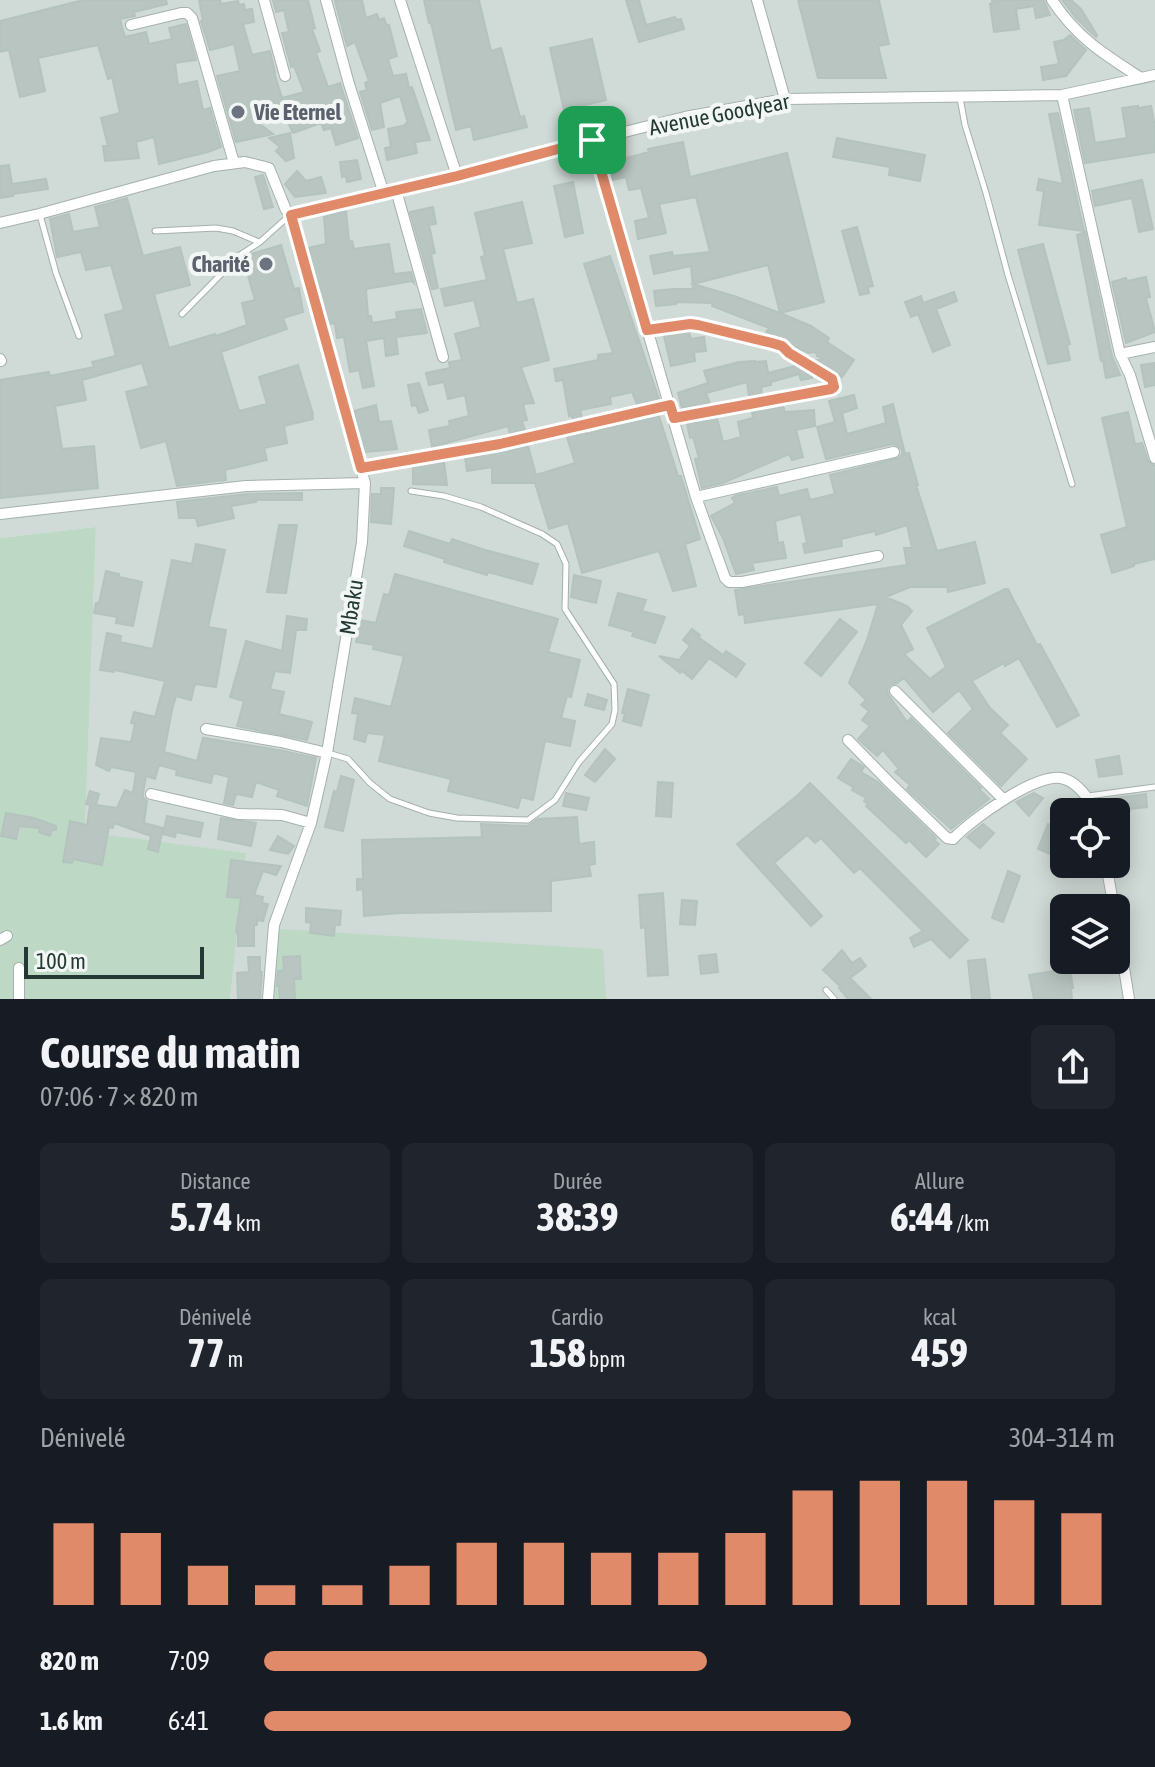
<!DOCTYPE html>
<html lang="fr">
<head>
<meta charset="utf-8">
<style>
  :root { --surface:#171b24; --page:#20242c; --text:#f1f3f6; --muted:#9ea1a6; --accent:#e18a6a }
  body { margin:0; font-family:"Asap Condensed",sans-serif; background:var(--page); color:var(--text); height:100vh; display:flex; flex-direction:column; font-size:30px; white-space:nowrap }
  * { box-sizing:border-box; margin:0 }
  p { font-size:26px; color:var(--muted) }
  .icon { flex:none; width:44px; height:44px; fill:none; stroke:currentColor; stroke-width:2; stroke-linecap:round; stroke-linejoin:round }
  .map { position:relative; height:999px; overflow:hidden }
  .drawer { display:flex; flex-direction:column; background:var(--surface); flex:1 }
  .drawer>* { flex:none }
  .fabs { position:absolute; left:1050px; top:798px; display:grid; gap:16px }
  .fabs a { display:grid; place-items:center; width:80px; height:80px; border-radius:12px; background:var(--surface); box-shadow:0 4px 20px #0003; font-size:40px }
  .scale { position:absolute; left:24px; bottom:20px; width:180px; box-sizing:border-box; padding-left:8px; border:4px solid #243934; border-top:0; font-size:22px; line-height:28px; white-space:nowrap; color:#243934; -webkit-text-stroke:6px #f2f7f5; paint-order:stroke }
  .pin { position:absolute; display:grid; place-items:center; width:68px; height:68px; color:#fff; margin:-34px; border-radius:16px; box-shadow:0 4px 12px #0006 }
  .round { display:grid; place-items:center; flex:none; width:84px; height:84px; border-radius:12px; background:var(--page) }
  .head { display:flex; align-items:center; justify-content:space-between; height:136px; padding:0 40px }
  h1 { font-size:44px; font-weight:700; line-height:60px }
  .metrics { display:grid; grid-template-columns:repeat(3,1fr); gap:12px; height:136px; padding:8px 40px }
  .metrics div { display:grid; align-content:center; border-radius:12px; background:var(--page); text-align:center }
  .metrics b { font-size:40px; font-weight:700 }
  .metrics small { font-size:22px; font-weight:400 }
  .metrics p { font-size:22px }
  .chart { height:224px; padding:16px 40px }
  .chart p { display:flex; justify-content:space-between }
  .chart svg { width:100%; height:144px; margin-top:8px; stroke:var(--accent); stroke-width:6 }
  ul { padding:0 40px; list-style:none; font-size:26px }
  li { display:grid; grid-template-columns:128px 96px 1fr; align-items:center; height:60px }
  li i { height:20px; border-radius:10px; background:var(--accent) }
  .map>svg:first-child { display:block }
</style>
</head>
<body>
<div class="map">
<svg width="1155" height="999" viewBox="0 0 1155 999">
  <rect width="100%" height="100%" fill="#e2eae7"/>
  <path fill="#d0dad6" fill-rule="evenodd" d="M0 0H1155V999H230L246 853 85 833 96 527 0 538ZM1064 812H1116V864H1064ZM1064 908H1116V960H1064Z"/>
  <path fill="#bdd9c6" d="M96 527 85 832 246 853 230 999H0V538Z
    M278 929 603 949 606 999H269Z"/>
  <path fill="#b8c5c0" stroke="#b5c3be" stroke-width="2" fill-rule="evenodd" d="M83 0H166L167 4 134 12 135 16 120 19 125 37 146 32 149 44 172 39 169 28 186 24 196 60 175 63 178 85 197 81 203 110 210 108 221 147 208 152 159 164 154 137 136 142 139 158 105 161 103 146H108L101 118 120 113 112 77 108 79 98 45 38 58 45 91 20 97 9 50 0 52V21Z
    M199 0H220L221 4 238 1 239 5 244 4 245 10 252 9 254 22 243 24 252 55 270 51 275 72H274L282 98 304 92 294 66 291 67 282 33 289 32 284 10 276 12 273 0H308L315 28 312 29 320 51 316 53 328 87 340 83 358 138 336 145 331 128 324 130 321 123 293 133 284 114 257 122 273 134 236 142 217 76 240 71 234 44 210 50 201 21H203Z
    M340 0H362L366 18 377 14 379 20 384 18 387 26 389 25 397 56 388 59 393 76 406 74 409 88 412 87 430 140 415 142 417 153 387 160 385 148 391 147 388 129 406 125V123H408L400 96 380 103 384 127 372 130 360 92 367 90 365 83 369 81 355 42 347 46 335 1Z
    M424 0H479L491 51 501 48 520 117 524 116 527 127 474 140 471 126 456 130 431 23H429Z
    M626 0H639L646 25 675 17 676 20 681 19 684 29 639 42Z
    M798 0H879L889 44 878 46 886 78H818Z
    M992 0H1044L1050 15 1036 18 1034 6 1016 9 1019 29 994 32 990 4H992Z
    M1062 0H1071L1081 9 1097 35 1096 37 1077 19Z
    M1070 35 1086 50 1066 76 1043 80 1041 67 1059 64 1054 42 1064 40Z
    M592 39 606 100 564 110 550 48Z
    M1138 106V108L1151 106 1154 122H1155V152L1085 163 1074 110 1089 108 1095 143 1127 138 1122 108Z
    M1058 113 1084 231 1039 225 1044 191 1037 190 1039 179 1063 184 1049 114Z
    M290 133 294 158 286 161 276 151 280 147 269 138Z
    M837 138 925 155 920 181 889 175 890 167 833 157Z
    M683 142 690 177 787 153 824 302 780 313 811 326 829 338 827 342 854 360 842 377 817 360 823 359 817 356 816 352 809 353 794 347 785 339 766 333 769 328 712 306 713 303 676 302V304L656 306 654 291 673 289H693L691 266 654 274 650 256 672 252 673 256 710 252 696 197 659 204 666 233 638 239 635 221 649 218 641 188 629 190 626 177 612 180 607 163 649 152 648 149ZM768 265 780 313 734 296 693 284Z
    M357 160 361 179 347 182 346 176 342 177 340 162Z
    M9 165 12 184 46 179 48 189 13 194V196L0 198V166Z
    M297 171 306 181 321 177 326 193 295 197 285 184Z
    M263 175 273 207 264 209 255 177Z
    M1142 180 1153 229 1139 232 1132 198 1095 206 1092 191Z
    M573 182 583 233 565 237 554 186Z
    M127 198 143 256 180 247 190 285 154 294 169 348 215 334 216 336 247 325 242 303 255 300 243 259 254 253 281 245 294 289 299 288 303 312 283 318 287 329 221 352 239 411 267 404 259 377 298 365 313 414H312L313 419 284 426 287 443 264 448 267 460 225 470 226 480 177 486 166 441 141 448 126 392 149 386 142 363 82 380 86 400 55 406 62 449 94 446 98 488 0 498V380L49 372 50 376 94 367 92 362 116 356 105 315 124 310 111 265 86 270 81 252 57 257 50 219 69 214 73 232 100 227 95 207Z
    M522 202 532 243 503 249 517 303 533 299 549 360 521 367 534 403 523 404 527 420 522 421 525 430 510 434 508 426 432 447 429 430 450 426 449 421 469 416 465 395 448 399 444 382 429 385 426 373 450 368 449 362 462 360 455 334 481 327 474 300 445 306 441 289 487 280 481 257 485 256 475 213Z
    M433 207 436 224 429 225 435 253 431 254 438 288 432 289 410 212Z
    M346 211 349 242 352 241 354 249 389 244 394 274 411 272 414 283 412 281 366 289 368 316H371L372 323 397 319 396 312 421 309 427 333 396 337 398 354 386 356 384 338 366 341 374 386 363 388 359 370 350 372 344 337 337 338 335 323 329 324 308 248 326 244 324 217Z
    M857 227 873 286 868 287 869 293 860 295 842 231Z
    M1085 232 1112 356 1120 375 1106 378 1103 361H1101L1077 235Z
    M1043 244 1070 344 1067 345 1070 360 1048 364 1018 250Z
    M610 256 659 399 637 404 632 392 610 397 611 404 580 410 582 417 573 419 571 415 569 416 563 380 556 381 554 369 598 360V355L613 353 584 264Z
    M1146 277 1150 297 1146 298 1155 332 1126 343 1112 282 1126 278 1127 281Z
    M954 292 957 301 936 309 950 345 933 352 918 314 911 317 905 302 921 296 923 303Z
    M689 332 691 339 704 337 706 351 694 352 695 361 671 366 664 336Z
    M755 361V362L766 361 768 373 795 366 812 376V378L801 380 799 374 771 382V385L761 387 762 394 749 396 747 382 706 393 710 403 682 408 678 393 708 383 704 371 739 362Z
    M1155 363V385L1145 387 1141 365Z
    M419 383 428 410 419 413 416 405 412 406 408 385Z
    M854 395 857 408 842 413 847 434 886 423 883 407 893 404 905 454 909 453 918 485H916L937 551 975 542 985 583 948 592 947 587H910L886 597 907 606 912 611 901 625 913 649 904 654 908 658 930 679 946 667 927 628 1005 589H1008L1037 645 1040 644 1079 715 1057 727 1019 658 1005 666 1004 663 972 681 990 708 1008 725 1000 733 1027 759 1001 786 948 733 973 709 959 690 933 712 904 678 897 683 890 685 887 690 888 694 907 722 911 718 981 788 979 789 989 799 951 829 907 789 910 785 895 772 899 769 883 750 877 756 858 739 870 726 862 720 869 711 861 705 866 700 849 683 867 640 878 604 745 623 744 614 739 615 735 590 907 565 904 548H912L907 525 876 535 875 531 841 539 842 546 805 553 803 544 807 543 801 514 775 521 778 543 783 542 786 558 752 563 754 570 736 574 723 538 711 516 735 503 732 498 735 496 777 487 779 496 807 489 810 500 835 494 830 475 899 458 902 454V450L897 445 893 444 826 459 817 427 835 422 829 401Z
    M376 405 379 422 391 421 397 449 365 452 354 411Z
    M783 406 785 412 814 410 815 426 796 430 803 457 792 460 789 454 723 483 702 488 695 459 699 458 693 437 690 438 687 424 717 418 723 442 741 437 738 422 753 418 752 412Z
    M1128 412 1135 444 1142 443 1148 461 1155 466V559L1134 564V566L1112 573 1101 535 1127 527 1102 418Z
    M659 416 678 476H681L700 539 685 544 696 586 673 591 659 551 582 573 568 523 549 529 535 483H492V467L467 471 465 458 528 446 536 475 575 463 567 437 586 432 587 434 607 428Z
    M444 462 447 485 413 484V467Z
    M381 488H394L391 524 371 522 372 494H381Z
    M302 493V500H255L256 502 231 506 234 518 198 526 196 518H179L177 502 247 494Z
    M279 525H297L286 593 267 592Z
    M409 531 450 544 452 539 485 550 538 564 532 584 488 572 487 575 444 562 445 559 404 546Z
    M196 544 225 550 208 627 226 630 216 687 195 684 191 700 176 696 172 710 164 752 197 761 203 738 279 750 316 758 307 806 277 796 279 790 256 782 252 797 236 794 233 805 224 803 229 777 213 773 211 783 176 775 177 770 159 765 155 779 146 776 143 793V797L147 801 144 823 163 828 158 852 148 849 151 836 114 823 113 828 109 827 102 865 73 859 72 863 63 862 70 821 87 825 90 805 86 804 90 791 99 794 96 805 117 808 125 790 133 793 136 772 111 767 109 771 96 765 101 738 131 742 135 724 131 723 134 712 155 717 165 681 115 670 114 672 100 670 107 633 121 636 120 642 153 649 172 560 192 564Z
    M106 571 119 574V577L142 582 133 626 116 623 117 617 94 613 96 603H99Z
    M395 574 558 619 548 652 580 660 571 697 567 696 561 718 575 721 570 746 545 741 533 800 521 797 518 808 448 791 451 779 379 761 385 735 367 733 365 742 354 739 358 714 352 713 355 698 391 707 404 656 373 649 374 645 356 642 360 620 376 623 384 594 389 595Z
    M574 575 601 581 596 603 571 597Z
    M618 593 646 600 642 611 665 617 655 643 632 636 634 632 609 625Z
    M287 616 307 619 306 630H296L290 673 275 671 270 689 284 692 279 714 312 722 307 740 237 726 244 701 230 697 246 641 282 651Z
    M840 619 857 632 821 676 805 663Z
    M692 629 700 635 698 637 723 655 726 651 745 664 736 677 709 658 692 679 682 671 680 673 659 656 679 660 690 646 683 640Z
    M628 689 649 695 641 726 623 721 625 713H622Z
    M588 694 607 700 604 710 585 705Z
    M605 749 615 759 595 782 585 775Z
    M1119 756 1122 774 1099 777 1096 760Z
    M851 759 864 767 861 772 878 782 936 838 934 840 939 844 926 857 909 840 906 843 866 806 868 804 864 801 866 798 852 790 853 787 838 778Z
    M341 776 354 780 343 831 325 827 334 791 337 792Z
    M658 782 673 783 671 817 656 816Z
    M810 783 968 940 950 958 931 939 914 947 910 938 923 931 860 868 854 873 821 838 815 843 807 835 774 863 822 916 811 926 737 844 798 795Z
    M566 793 589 798 586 810 563 806Z
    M1034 793 1043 798 1029 816 1016 802Z
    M1146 794 1147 807 1130 809V811L1109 812 1107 799Z
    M6 813 34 818 56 826V830H52L50 836 39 832 40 828 19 826 16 839 1 836Z
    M167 816 203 823 200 837 176 832 175 837 163 834Z
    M577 817 579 844 594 842 595 864 589 865 591 876 551 881V911L400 913 364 916 363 889 357 890V879H363L362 840 482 837 481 824 528 826 538 819Z
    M221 818 256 823 251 846 218 839Z
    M983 824 994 833 980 848 967 837Z
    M1048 824 1064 831 1055 856 1038 849Z
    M278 836 294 846 288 854 270 850Z
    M231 860 281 866 276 875 263 871 254 895 263 897 262 903 268 904 263 921 257 920V925H254V946H238V933L236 932 241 898 227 897Z
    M1008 871 1020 876 1003 922 992 918Z
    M663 893 668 975 648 976 645 927 641 928 639 895Z
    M682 900 697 901 695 925 680 924Z
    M306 908 341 911 340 925H335L334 936 310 933 311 923 306 922Z
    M842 950 852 963 860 958 866 966 850 978 871 999H848L839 988 841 987 823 970Z
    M716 954 718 972 701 974 699 956Z
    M300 956 301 979H294L295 999H280L279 986H277L278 971 284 970 283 957Z
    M248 957H260V972H262L260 999H238L237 973 249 972Z
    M985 959 990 999H972L968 961Z
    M1069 963 1073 988H1071L1072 999H1034L1029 975 1060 970 1059 965Z"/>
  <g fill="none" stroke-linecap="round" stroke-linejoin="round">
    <defs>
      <path id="service" d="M960 98 965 125 986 193 1008 275 1072 484
        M40 215 56 273 79 336
        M155 231 216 228 233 231 259 242
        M182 314 240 255 260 242 290 215
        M328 753 348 759 370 783 390 799 429 813 457 818 528 820 555 800 579 762 612 724 615 710 614 684 565 609 566 564 557 544 542 534 481 507 444 496 411 491
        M1088 796 1155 787
        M826 990 834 999"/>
      <path id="minor" d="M264 0 285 76
        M326 0 349 84 384 194
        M400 0 457 176
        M757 0 785 99
        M1052 0C1077 38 1104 54 1141 78
        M131 25 181 13H187L192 18 234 163
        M1062 95 1120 354 1130 375 1155 458
        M592 140 696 497 725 578 729 582H742L878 556
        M396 190 443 357
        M291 215 300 214 457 176 592 140 685 117 785 99 1062 95 1155 75
        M0 223 39 214 214 166 245 162 269 168 286 210 291 215 365 483 362 542 327 753 311 823 274 925 268 999
        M647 330 690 324 698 325 772 343 782 346 789 353 832 379 834 387 831 389 674 418
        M1120 354 1155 347
        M0 359 1 361
        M361 468 500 444 670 405
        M696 497 894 452
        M0 514 246 486 365 483
        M895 691 1004 800
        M206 729 281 742 327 753
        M848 740 889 782 947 838 953 839C971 820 1034 774 1061 778 1077 781 1089 799 1096 812
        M151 794 238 814 282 815 311 823
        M1106 864 1114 908
        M1116 918 1129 999
        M0 940 7 936
        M19 999V968"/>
    </defs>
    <use href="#service" stroke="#a5b1ae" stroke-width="7"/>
    <use href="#minor" stroke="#a5b1ae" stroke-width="12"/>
    <use href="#service" stroke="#fff" stroke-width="5"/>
    <use href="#minor" stroke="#fff" stroke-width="10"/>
  </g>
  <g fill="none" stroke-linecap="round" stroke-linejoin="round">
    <defs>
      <path id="route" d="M592 140 647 330 690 324 698 325 772 343 782 346 789 353 832 379 834 387 831 389 674 418 670 405 500 444 361 468 291 215 457 176Z"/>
    </defs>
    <use href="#route" stroke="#fff" stroke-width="16"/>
    <use href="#route" stroke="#e18a6a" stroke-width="10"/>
  </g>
  <g fill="#6b7280" stroke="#f2f7f5" stroke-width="3">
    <circle cx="238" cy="112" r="8"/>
    <circle cx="266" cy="264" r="8"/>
  </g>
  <g text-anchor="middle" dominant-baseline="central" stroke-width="8" stroke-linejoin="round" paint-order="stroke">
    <g font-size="22" font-weight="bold" fill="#5b616d" stroke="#f2f7f5" text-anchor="start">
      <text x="254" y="112">Vie Eternel</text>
      <text x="250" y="264" text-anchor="end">Charité</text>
    </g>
    <g font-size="22" fill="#243934" stroke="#f2f7f5">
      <text transform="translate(719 114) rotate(-11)">Avenue Goodyear</text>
      <text transform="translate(351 607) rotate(-81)">Mbaku</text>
    </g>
  </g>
</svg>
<div class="fabs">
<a><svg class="icon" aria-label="locate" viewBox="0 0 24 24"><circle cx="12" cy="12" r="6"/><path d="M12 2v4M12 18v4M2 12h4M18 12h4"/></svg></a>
<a><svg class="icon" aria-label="layers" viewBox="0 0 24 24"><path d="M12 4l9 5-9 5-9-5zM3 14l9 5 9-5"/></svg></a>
</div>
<div class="scale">100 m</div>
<div class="pin" style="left:592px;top:140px;background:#1e9e55"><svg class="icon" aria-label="arrive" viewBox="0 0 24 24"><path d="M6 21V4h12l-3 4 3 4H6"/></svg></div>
</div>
<section class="drawer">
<div class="head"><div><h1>Course du matin</h1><p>07:06 · 7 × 820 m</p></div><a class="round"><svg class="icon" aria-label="share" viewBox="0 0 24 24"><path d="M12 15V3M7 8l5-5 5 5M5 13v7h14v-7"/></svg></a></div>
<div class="metrics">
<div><p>Distance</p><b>5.74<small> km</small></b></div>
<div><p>Durée</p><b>38:39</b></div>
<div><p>Allure</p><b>6:44<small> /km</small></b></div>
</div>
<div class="metrics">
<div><p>Dénivelé</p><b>77<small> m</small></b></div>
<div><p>Cardio</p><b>158<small> bpm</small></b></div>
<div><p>kcal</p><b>459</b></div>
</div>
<div class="chart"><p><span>Dénivelé</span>304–314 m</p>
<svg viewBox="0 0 160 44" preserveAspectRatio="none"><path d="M5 44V19M15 44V22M25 44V32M35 44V38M45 44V38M55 44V32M65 44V25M75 44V25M85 44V28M95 44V28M105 44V22M115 44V9M125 44V6M135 44V6M145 44V12M155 44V16"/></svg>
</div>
<ul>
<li><b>820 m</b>7:09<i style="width:52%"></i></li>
<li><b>1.6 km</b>6:41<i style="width:69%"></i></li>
</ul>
</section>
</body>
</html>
